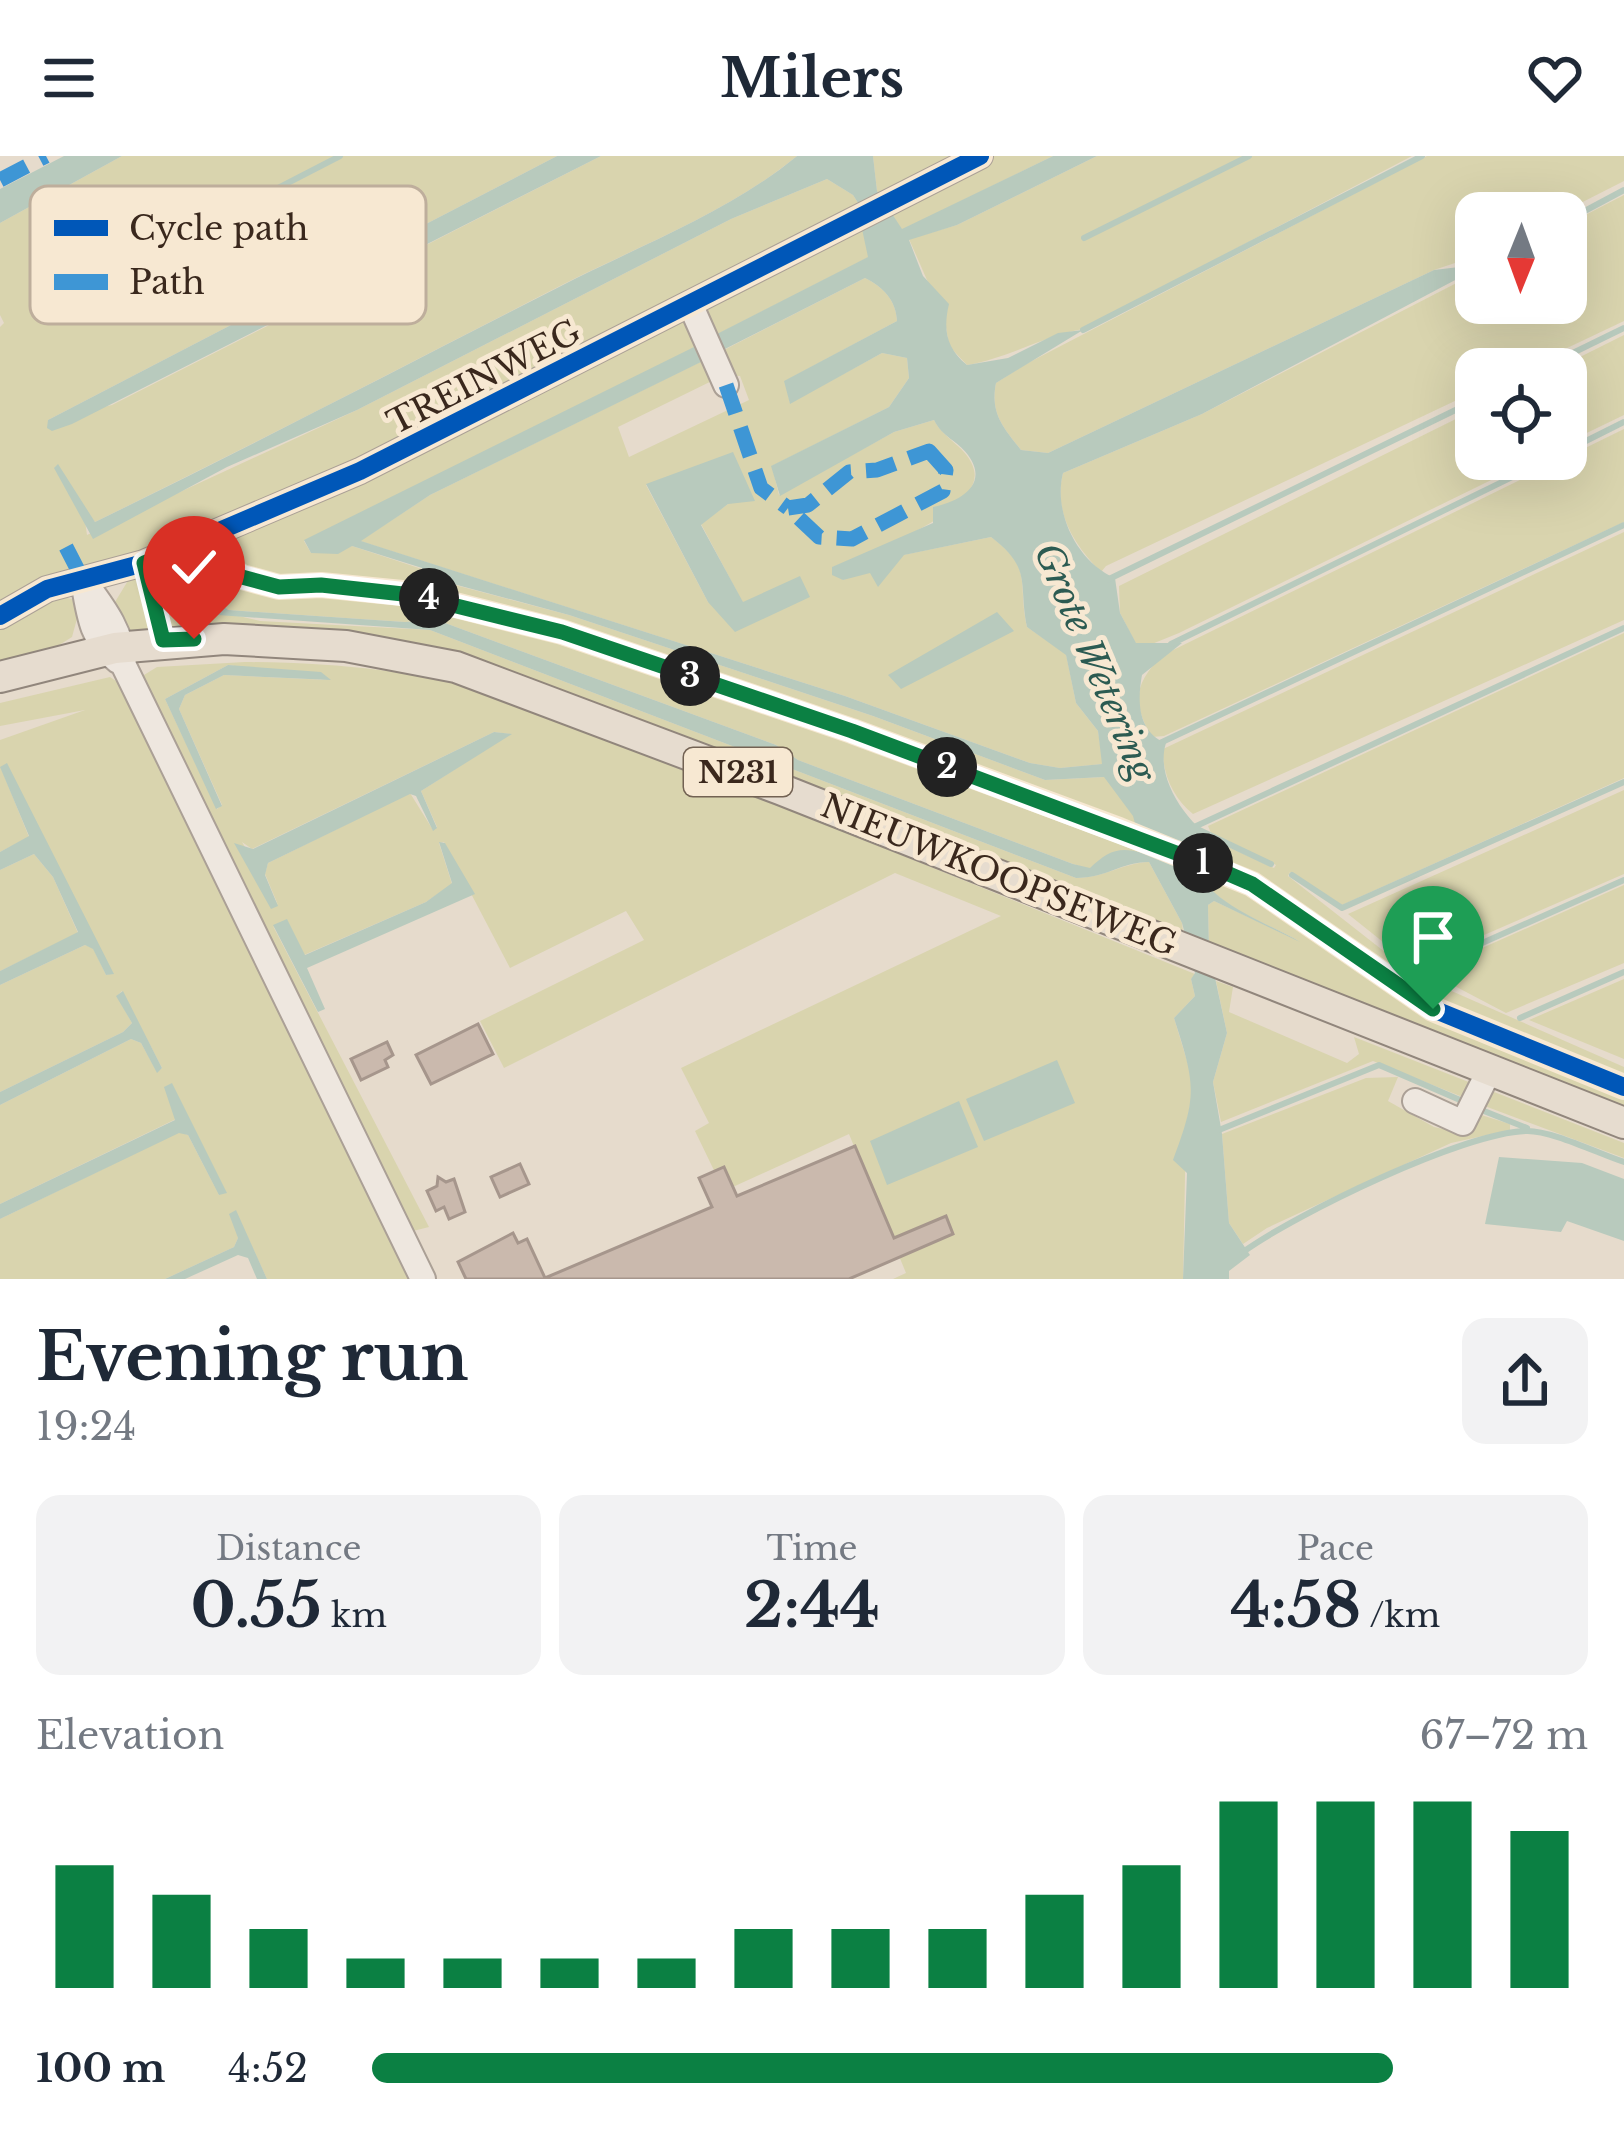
<!DOCTYPE html>
<html lang="en">
<head>
<meta charset="utf-8">
<style>
  :root { --surface:#fff; --page:#f2f2f3; --text:#1f2937; --muted:#747a83; --accent:#0b8043 }
  body { margin:0; font-family:"Libre Baskerville",serif; background:var(--page); color:var(--text); height:100vh; display:flex; flex-direction:column; font-size:45px; white-space:nowrap }
  * { box-sizing:border-box; margin:0 }
  p { font-size:39px; color:var(--muted) }
  .icon { flex:none; width:66px; height:66px; fill:none; stroke:currentColor; stroke-width:2; stroke-linecap:round; stroke-linejoin:round }
  .map { position:relative; height:1123px; overflow:hidden }
  .side { display:flex; flex-direction:column; background:var(--surface); flex:1 }
  .side>* { flex:none }
  .needle { width:78px; rotate:181deg }
  .tools { position:absolute; left:1455px; top:36px; display:grid; gap:24px }
  .tools a { display:grid; place-items:center; width:132px; height:132px; border-radius:24px; background:var(--surface); box-shadow:0 12px 48px #0002; font-size:60px }
  .pin { position:absolute; display:grid; place-items:center; width:102px; height:102px; color:#fff; margin:-123px -51px; border-radius:50% 50% 50% 0; rotate:-45deg; box-shadow:0 0 12px #0007 }
  .pin .icon { rotate:45deg }
  .km { position:absolute; width:60px; height:60px; margin:-30px; border-radius:50%; background:#222; color:#fff; font-size:33px; line-height:60px; text-align:center }
  .round { display:grid; place-items:center; flex:none; width:126px; height:126px; border-radius:24px; background:var(--page) }
  .overview { display:flex; align-items:center; justify-content:space-between; height:204px; padding:0 36px }
  h1 { font-size:66px; font-weight:800; line-height:90px }
  .figures { display:grid; grid-template-columns:repeat(3,1fr); gap:18px; height:204px; padding:12px 36px }
  .figures div { display:grid; align-content:center; border-radius:24px; background:var(--page); text-align:center }
  .figures b { font-size:60px; font-weight:800 }
  .figures small { font-size:33px; font-weight:400 }
  .figures p { font-size:33px }
  .chart { height:336px; padding:24px 36px }
  .chart p { display:flex; justify-content:space-between }
  .chart svg { width:100%; height:216px; margin-top:12px; stroke:var(--accent); stroke-width:6 }
  ul { padding:0 36px; list-style:none; font-size:39px }
  li { display:grid; grid-template-columns:192px 144px 1fr; align-items:center; height:90px }
  li i { height:30px; border-radius:15px; background:var(--accent) }
  header { display:flex; justify-content:space-between; align-items:center; height:156px; padding:0 36px; background:var(--surface); font-size:54px; font-weight:800 }
  .map>svg:first-child { display:block }
</style>
</head>
<body>
<header><svg class="icon" aria-label="menu" viewBox="0 0 24 24"><path d="M4 6h16M4 12h16M4 18h16"/></svg>Milers<svg class="icon" aria-label="heart" viewBox="0 0 24 24"><path d="M12 20l-8-8c-3-5 5-10 8-4 3-6 11-1 8 4z"/></svg></header>
<div class="map">
<svg width="1624" height="1123" viewBox="0 0 1624 1123">
  <rect width="100%" height="100%" fill="#e6dbcc"/>
  <path fill="#d9d4ae" fill-rule="evenodd" d="M122 0H557L48 264 112 249 601 0H797C728 57 638 90 558 131 404 210 250 290 95 366L83 351 87 379 357 254 731 63 827 23 853 39 872 68 869 101 716 179 722 195 865 122C883 131 896 144 897 165L785 225 790 247 882 197 907 202 909 222 889 251 772 310 779 339 894 276 934 264C944 284 968 291 974 314 985 355 864 399 833 411L843 424 903 399 991 381C1034 412 1017 427 1027 471L1066 498 1076 547 1098 575 1103 608 1060 612 1030 607 845 540 360 385 430 339 700 206 694 192 304 385 311 397 352 390 422 413 421 420 569 459 873 560 1045 624 1105 621 1134 660 1144 697 1090 713 1073 708 798 604 776 589 437 464 405 466 227 454 217 427 198 416 205 459 217 455 260 465 430 474 1076 722C1104 722 1122 707 1149 706L1182 767 1184 784 494 508 413 486 344 479 134 478 115 457V446L129 423 198 397 0 450V171L4 167 0 159V67ZM724 219 740 220 749 244 629 301 618 271ZM733 297 728 348 701 368 743 447 708 446 646 329Z
    M873 0H1053L902 74 877 35Z
    M1097 0H1412L1083 173C1043 180 1011 201 967 209L949 190 945 165 909 83 957 69Z
    M1427 0H1624V25L1561 57H1476V100L1434 114 1048 297 1021 294C1003 271 990 257 996 227L1026 208Z
    M1624 39V165L1523 213H1476V235L1106 410 1101 416C1074 389 1053 356 1063 317L1202 258 1476 117V147H1566V69Z
    M1624 179V259L1566 287V213H1556Z
    M1476 253V303H1534L1179 477 1147 490 1136 488 1120 457 1119 430Z
    M1624 273V366L1164 580 1152 581C1131 546 1135 526 1163 499Z
    M1624 376V464L1193 658C1174 643 1162 618 1163 593Z
    M63 441 72 443 78 459 72 481 48 496 0 509V471L30 450Z
    M1624 477V622L1342 749 1290 716 1288 720 1413 818 1624 911V955L1209 794 1208 749 1214 745 1299 785C1263 765 1194 743 1194 697L1202 699 1222 688 1274 712 1276 709 1211 677 1208 670Z
    M245 506C341 507 419 515 511 541L1195 818 1191 823 1195 840 1174 862 1194 928 1186 970 1183 1123H893L906 1117 849 978 724 1035 695 975 709 967 681 912 1001 760 895 717 504 912 480 865 644 784 626 755 510 812 444 686 439 687 452 728 426 746 304 799 273 770 429 1071 409 1076 142 534 144 519 157 511ZM228 509 328 524 224 519 185 539 179 553 222 649 217 653 165 543ZM494 576 510 578 421 635 437 671 433 674 410 637 268 707 265 718 278 749 242 686 252 693Z
    M110 521 122 529 418 1123H267L235 1054 238 1082 234 1091 165 1123H0V1063L179 976 188 979 219 1039 165 931 176 963 0 1048V949L131 883 141 887 157 916 162 912 122 835 117 840 132 867 123 876 0 936V829L85 789 93 792 106 819 113 817 1 612 29 681 0 696V584L85 554 0 570V547Z
    M1624 634V718L1413 810 1348 758Z
    M34 698 53 721 78 777 0 815V714Z
    M1624 729V807L1506 857 1428 816Z
    M1624 823V903L1529 864Z
    M1216 825 1233 831 1229 856 1347 907 1359 898 1354 881 1624 987V1002L1482 949 1478 958 1510 968V974L1451 987 1267 1072 1243 1088 1229 1067 1222 978 1366 922 1398 921 1388 945 1434 971 1466 978 1465 942 1373 905 1221 966 1213 926 1227 877Z"/>
  <path fill="#b8cabd" d="M64 0H122L0 67V33Z
    M557 0H601L72 268 52 275 47 272 48 264Z
    M797 0H873L877 35 902 73 1053 0H1097L957 69 909 84 923 120 949 148C943 173 946 192 967 209L1008 202 1058 177 1083 174 996 227C990 257 1003 271 1021 294L1048 297 1434 114 1476 109V113L1202 258 1063 317C1053 356 1077 406 1115 422L1120 457 1136 487H1182L1142 519C1137 546 1138 576 1166 587 1154 623 1190 673 1222 688L1201 699 1194 697C1194 743 1265 765 1300 786L1214 745 1208 749 1209 794 1227 877 1213 926 1222 978 1229 1067 1250 1099 1229 1115V1123H1183L1187 1017 1173 1004C1198 938 1195 928 1174 862L1195 840 1191 823 1195 817 1182 767 1149 706C1121 706 1107 722 1076 722L430 474 176 456 168 431 198 416 233 430 223 449 228 454 405 466 437 464 776 589 798 604 1073 708 1090 712C1108 695 1118 690 1143 697L1133 660 1104 621 1045 624 873 560 569 459 420 419 422 412 352 390 338 398 311 397 304 384 694 191 701 206 430 339 361 385 845 540 1030 607 1060 612 1102 608 1098 575 1076 547 1066 499 1027 471C1018 427 1033 413 991 381L904 399 878 431 870 417 843 424 832 419V411L933 367V351C959 346 990 329 968 299 957 284 943 282 934 264L894 276 780 340 771 310 889 251 909 222 907 202 882 197 790 248 784 225 897 165C896 144 883 131 865 122L721 195 715 179 868 101 862 73 871 67 853 39 827 23 731 63 357 254 227 311 93 383 54 312 58 308 95 366C251 290 404 210 559 131 638 90 728 57 797 0Z
    M733 296 755 345 728 348 701 369 743 446 800 420 810 441 735 476 708 446 646 328Z
    M997 456 1014 475 901 533 888 519Z
    M228 509 321 516 331 524 224 519 185 539 179 553 222 650 216 653 165 543Z
    M494 576 512 578 421 635 437 672 433 675 416 640 410 638 268 707 265 719 278 750 271 753 234 687 253 693Z
    M7 607 114 818 106 819 93 793 85 789 0 829V815L78 776 53 721 34 698 0 714V696L29 680 0 611Z
    M439 686 445 687 475 738 307 812 325 853 318 856 273 769 287 763 305 799 426 746 452 727Z
    M123 835 162 912 157 917 141 887 131 883 0 949V936L123 876 132 867 116 840Z
    M1057 904 1075 947 984 985 966 943Z
    M172 927 227 1037 219 1039 188 979 179 977 0 1063V1048L175 964 164 931Z
    M959 945 978 991 887 1029 870 985Z
    M1499 1001 1582 1007 1624 1023V1085L1567 1065 1561 1076 1485 1068Z
    M236 1054 267 1123H257L248 1102 238 1099 185 1123H165L234 1091 238 1082 229 1058Z"/>
  <g fill="none" stroke-linecap="round" stroke-linejoin="round">
    <path stroke="#b8cabd" stroke-width="6" d="M1566 65 1624 34
      M1084 82 1249 0
      M46 152 340 0
      M1083 174 1422 0
      M1540 213 1624 172
      M1566 295 1624 266
      M1107 424 1476 244
      M1171 488 1549 303
      M1160 587 1624 369
      M1192 672 1624 472
      M1195 672 1271 708
      M1292 719 1342 752 1624 626
      M1417 816 1624 724
      M1520 862 1624 816
      M1484 955 1527 972
      M1219 974 1379 909 1460 944
      M1243 1096C1296 1058 1462 977 1526 975 1551 974 1599 998 1624 1006"/>
  </g>
  <path fill="#cab9ad" stroke="#a6968c" stroke-width="3" d="M478 868 493 898 431 928 416 899Z
    M387 886 393 899 385 904 388 911 361 924 351 903Z
    M855 990 894 1082 946 1060 953 1078 849 1123H466L458 1106 513 1077 518 1087 527 1083 545 1122 712 1051 699 1022 724 1011 737 1040Z
    M520 1008 529 1028 500 1041 491 1021Z
    M438 1021 446 1026 454 1023 465 1056 449 1063 444 1051 436 1055 427 1035 437 1030Z"/>
  <g fill="none" stroke-linecap="round" stroke-linejoin="round">
    <defs>
      <path id="minor" d="M691 150 726 229
        M83 424C103 451 123 476 124 510L423 1123
        M84 430C89 460 93 486 118 505
        M0 460 47 433 144 407 360 315 980 0
        M1415 945 1463 967 1490 913"/>
      <path id="major" d="M0 521 115 492 224 483 346 490 456 511 780 633 1624 967"/>
    </defs>
    <use href="#minor" stroke="#aba096" stroke-width="28"/>
    <use href="#major" stroke="#91867c" stroke-width="34"/>
    <use href="#minor" stroke="#eee7df" stroke-width="24"/>
    <use href="#major" stroke="#e6dccf" stroke-width="30"/>
    <path stroke="#3e96d5" stroke-width="15" stroke-dasharray="30 15" stroke-linecap="butt" d="M0 24 46 0
      M726 229 761 332 788 352
      M929 295 946 314 943 335 852 383 819 381 788 352 808 349 849 316 877 314Z
      M66 391 83 424"/>
    <defs>
      <path id="cycleway" d="M203 384 221 408 242 421 279 431 321 429 412 438 562 476 852 575 1119 674 1252 728 1433 853 1624 931
        M0 460 47 433 144 407 360 315 980 0"/>
    </defs>
    <use href="#cycleway" stroke="#f7e8d2" stroke-width="26"/>
    <use href="#cycleway" stroke="#0057b8" stroke-width="18"/>
  </g>
  <g fill="none" stroke-linecap="round" stroke-linejoin="round">
    <defs>
      <path id="route" d="M194 483 163 484 144 407 203 384 221 408 242 421 279 431 321 429 412 439 562 476 852 575 1208 709 1252 728 1433 853"/>
    </defs>
    <use href="#route" stroke="#fff" stroke-width="24"/>
    <use href="#route" stroke="#0b8043" stroke-width="15"/>
  </g>
  <g text-anchor="middle" dominant-baseline="central" stroke-width="10" stroke-linejoin="round" paint-order="stroke">
    <rect fill="#f7e8d2" stroke="#736253" stroke-width="3" x="684" y="592" width="108" height="48" rx="9"/>
    <g font-size="30" font-weight="bold" fill="#3a281d">
      <text x="738" y="616">N231</text>
    </g>
    <g font-size="33" fill="#3a281d" stroke="#f7e8d2">
      <text transform="translate(484 221) rotate(-27)">TREINWEG</text>
      <text transform="translate(999 719) rotate(22)">NIEUWKOOPSEWEG</text>
    </g>
    <g font-size="36" font-style="italic" fill="#2c5b52" stroke="#f7e8d2">
      <text transform="translate(1095 506) rotate(67)">Grote Wetering</text>
    </g>
  </g>
  <rect x="30" y="30" width="396" height="138" rx="18" fill="#f7e8d2" stroke="#beae9c" stroke-width="3"/>
  <rect x="54" y="64" width="54" height="16" fill="#0057b8"/>
  <rect x="54" y="118" width="54" height="16" fill="#3e96d5"/>
  <g font-size="33" fill="#3a281d">
    <text x="129" y="84">Cycle path</text>
    <text x="129" y="138">Path</text>
  </g>
</svg>
<div class="tools">
<a><svg class="needle" viewBox="-14 -14 28 28"><path d="M0-13l5 13h-10z" fill="#e53935"/><path d="M0 13l5-13h-10z" fill="#747a83"/></svg></a>
<a><svg class="icon" aria-label="locate" viewBox="0 0 24 24"><circle cx="12" cy="12" r="6"/><path d="M12 2v4M12 18v4M2 12h4M18 12h4"/></svg></a>
</div>
<div class="pin" style="left:1433px;top:853px;background:#1e9e55"><svg class="icon" aria-label="arrive" viewBox="0 0 24 24"><path d="M6 21V4h12l-3 4 3 4H6"/></svg></div>
<div class="pin" style="left:194px;top:483px;background:#d93025"><svg class="icon" aria-label="check" viewBox="0 0 24 24"><path d="M5 12l5 5 9-10"/></svg></div>
<b class="km" style="left:1203px;top:707px">1</b>
<b class="km" style="left:947px;top:611px">2</b>
<b class="km" style="left:690px;top:520px">3</b>
<b class="km" style="left:429px;top:442px">4</b>
</div>
<section class="side">
<div class="overview"><div><h1>Evening run</h1><p>19:24</p></div><a class="round"><svg class="icon" aria-label="share" viewBox="0 0 24 24"><path d="M12 15V3M7 8l5-5 5 5M5 13v7h14v-7"/></svg></a></div>
<div class="figures">
<div><p>Distance</p><b>0.55<small> km</small></b></div>
<div><p>Time</p><b>2:44</b></div>
<div><p>Pace</p><b>4:58<small> /km</small></b></div>
</div>
<div class="chart"><p><span>Elevation</span>67–72 m</p>
<svg viewBox="0 0 160 44" preserveAspectRatio="none"><path d="M5 44V19M15 44V25M25 44V32M35 44V38M45 44V38M55 44V38M65 44V38M75 44V32M85 44V32M95 44V32M105 44V25M115 44V19M125 44V6M135 44V6M145 44V6M155 44V12"/></svg>
</div>
<ul>
<li><b>100 m</b>4:52<i style="width:84%"></i></li>
</ul>
</section>
</body>
</html>
